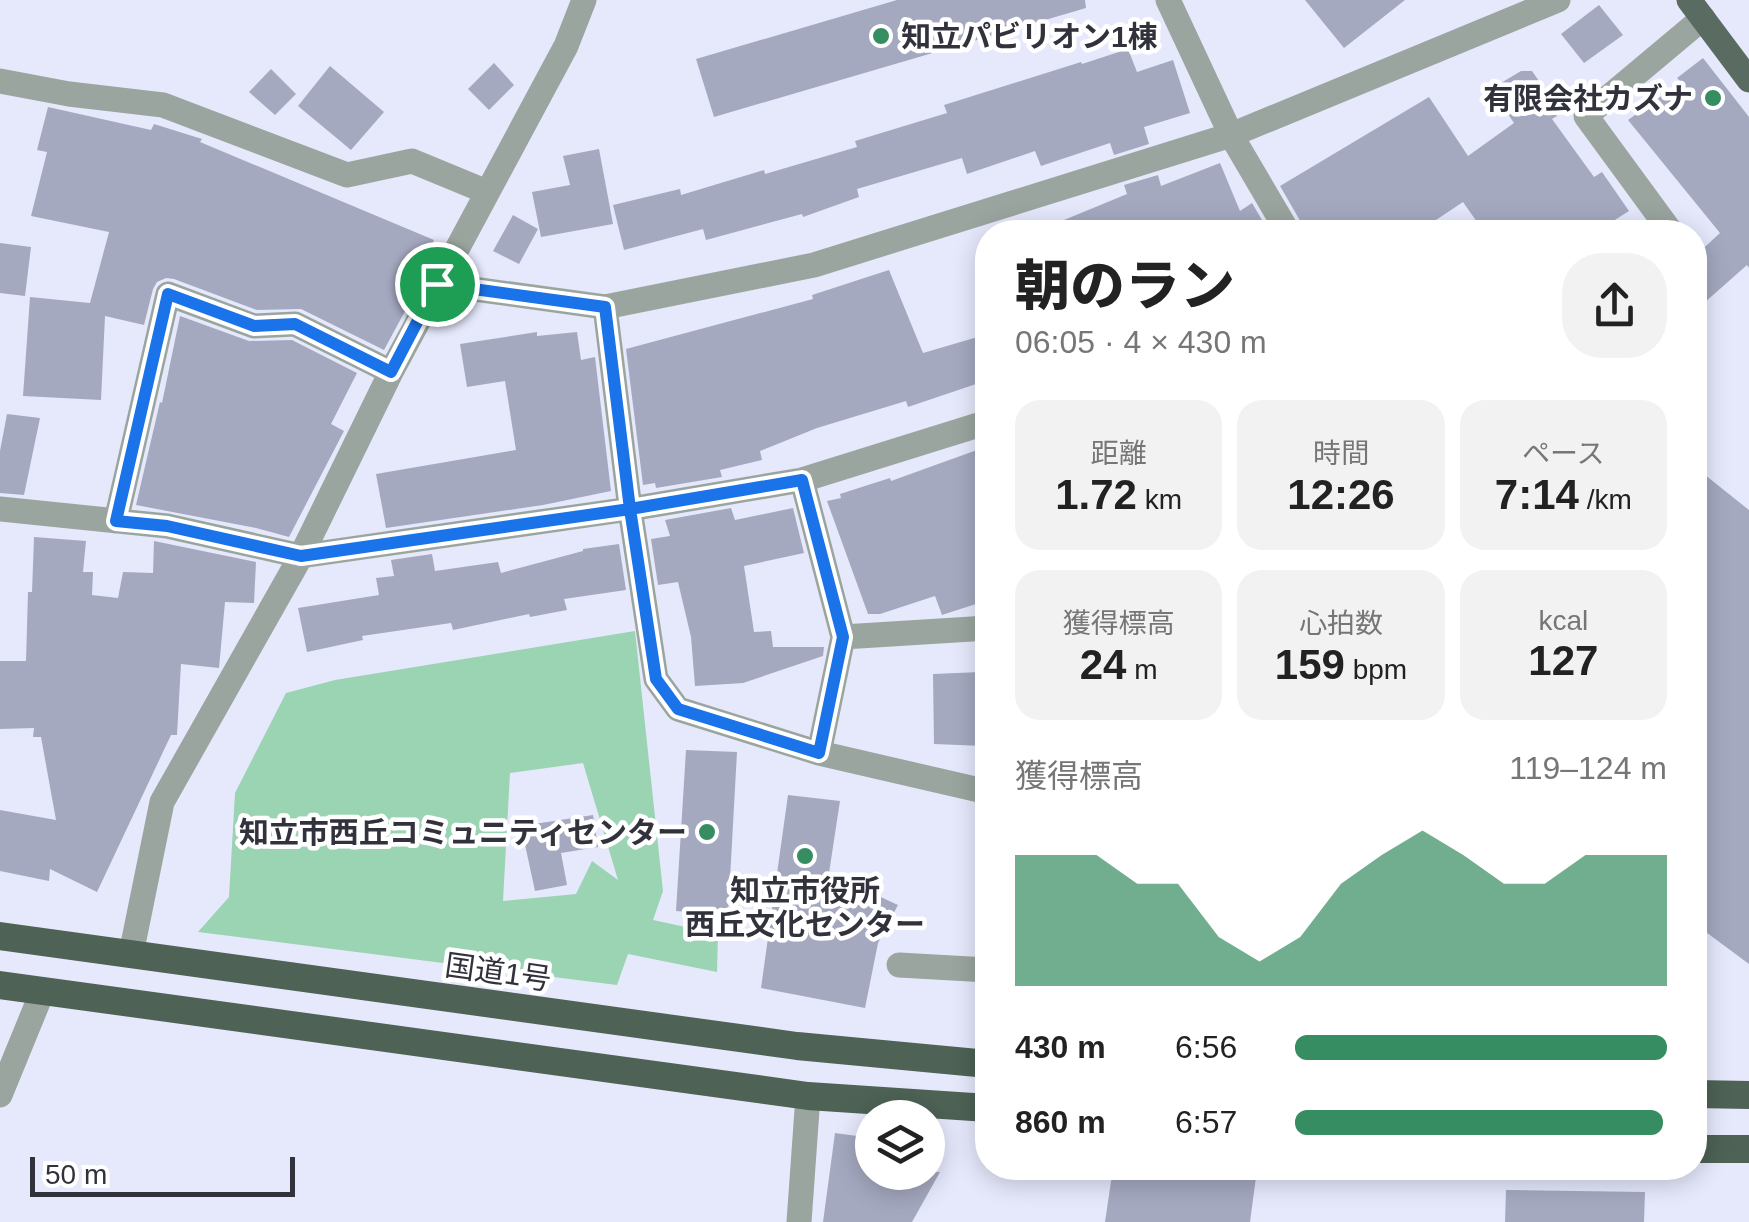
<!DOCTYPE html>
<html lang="ja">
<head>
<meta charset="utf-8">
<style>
  :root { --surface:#fff; --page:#f2f2f2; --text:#222; --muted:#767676; --accent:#368d61 }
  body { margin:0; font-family:Helvetica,"Noto Sans JP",sans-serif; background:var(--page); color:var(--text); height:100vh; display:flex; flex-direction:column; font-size:38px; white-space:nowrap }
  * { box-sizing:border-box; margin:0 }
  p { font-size:32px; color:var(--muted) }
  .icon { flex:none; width:55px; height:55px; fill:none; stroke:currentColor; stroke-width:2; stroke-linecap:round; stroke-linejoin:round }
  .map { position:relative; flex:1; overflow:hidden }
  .drawer { position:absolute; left:975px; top:220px; width:732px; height:960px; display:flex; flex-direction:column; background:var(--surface); border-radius:40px; box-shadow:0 5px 25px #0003 }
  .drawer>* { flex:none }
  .fabs { position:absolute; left:855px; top:1100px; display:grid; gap:20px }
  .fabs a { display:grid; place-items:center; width:90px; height:90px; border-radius:50%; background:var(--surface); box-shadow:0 5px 25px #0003; font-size:50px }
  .scale { position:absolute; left:30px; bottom:25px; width:265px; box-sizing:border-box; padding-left:10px; border:5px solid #31323b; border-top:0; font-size:28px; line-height:35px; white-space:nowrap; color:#31323b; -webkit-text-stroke:8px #fff; paint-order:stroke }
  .pin { position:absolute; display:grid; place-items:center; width:85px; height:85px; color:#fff; margin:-42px; border:5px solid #fff; border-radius:50%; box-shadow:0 2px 10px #0007 }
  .round { display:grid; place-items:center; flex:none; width:105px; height:105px; border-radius:40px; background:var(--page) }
  .headline { display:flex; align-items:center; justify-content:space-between; height:170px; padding:0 40px }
  h1 { font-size:55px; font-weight:800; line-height:75px }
  .figures { display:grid; grid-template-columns:repeat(3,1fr); gap:15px; height:170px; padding:10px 40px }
  .figures div { display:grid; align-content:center; border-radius:25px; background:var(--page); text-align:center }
  .figures b { font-size:42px; font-weight:800 }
  .figures small { font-size:28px; font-weight:400 }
  .figures p { font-size:28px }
  .chart { height:280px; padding:20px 40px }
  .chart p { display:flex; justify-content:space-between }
  .chart svg { width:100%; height:180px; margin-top:10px; fill:var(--accent); opacity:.7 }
  ul { padding:0 40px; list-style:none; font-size:32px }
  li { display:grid; grid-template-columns:160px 120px 1fr; align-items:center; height:75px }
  li i { height:25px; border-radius:12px; background:var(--accent) }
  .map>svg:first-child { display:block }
</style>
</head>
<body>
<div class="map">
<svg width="1749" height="1222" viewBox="0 0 1749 1222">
  <rect width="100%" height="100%" fill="#e6e9fc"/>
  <path fill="#9ad4b2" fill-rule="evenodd" d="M635 631 663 891 653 920 718 934 717 972 628 954 617 985 198 932 229 897 235 793 286 693 335 680ZM583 763 618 880 592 861 576 894 503 901 510 773Z"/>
  <path fill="#a5a9c0" d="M897 0H1085L1086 8 714 117 696 59Z
    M1305 0H1405L1344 48Z
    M1599 5 1623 35 1584 63 1561 34Z
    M1128 49 1137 72 1173 60 1190 113 1144 127 1149 144 1114 155 1110 143 1041 166 1035 151 967 174 962 158 857 189 859 197 803 217 802 214 706 240 703 229 624 250 613 205 680 189 681 195 764 170 765 174 857 147 855 141 947 113 944 105 1081 62 1082 64Z
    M1703 58 1749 117V268L1747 265 1695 311V256L1720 233 1628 120 1681 82 1677 78Z
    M494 63 514 85 489 110 468 89Z
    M330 66 384 112 351 150 298 106Z
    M271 69 296 94 275 115 249 92Z
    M1521 71H1532L1546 91 1543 94 1557 116 1552 119 1594 177 1602 172 1629 211 1596 232H1484L1463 202 1418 232H1304L1302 224 1280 186 1429 97 1468 156 1514 123 1491 89Z
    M48 107 151 130 154 124 202 139 200 142 434 240 411 284 418 287 384 350 301 309 257 310 174 279 166 278 157 282 153 289 144 325 105 316 101 400 23 396 30 297 90 303 109 232 31 216 47 152 37 150Z
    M599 149 613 224 541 237 532 192 570 185 563 156Z
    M1220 163 1240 211 1252 203 1269 232H1035L1127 194 1124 185 1158 175 1161 186Z
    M513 215 538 229 519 264 493 251Z
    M0 243 31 247 25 296 0 293Z
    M889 270 923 353 988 334V380L908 407 906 401 817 428 760 451 762 460 720 470 722 477 656 488 655 483 643 485 626 349 813 299 812 295Z
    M180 316 249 341 292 340 357 373 331 424 344 431 289 537 256 528 136 505 160 402 162 403Z
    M537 332V336L577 332 581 360 595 357 611 491 543 505 386 528 376 474 516 450 505 381 467 387 460 344Z
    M7 414 40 418 24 495 0 493V451Z
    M988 446V503L976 505 979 603 942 615 935 596 880 614H868L827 501 841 498 840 494 890 478 891 481Z
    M1695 467 1749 510V964L1695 924Z
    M731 508 735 520 793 508 804 553 744 566 754 632 771 631 773 647H824L823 656 743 683 695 686 691 637 678 582 658 585 651 539 670 536 665 520Z
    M34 537 86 541 83 572H93L92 595 118 598 123 572 153 573 154 541 256 562 254 603 225 602 219 668 181 664 177 735H171L97 892 50 869 49 881 0 871V810L56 820 41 737H33L34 728 0 729V661H26L28 592H32Z
    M619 544 626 590 564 599 567 610 530 617 529 614 453 630 451 623 362 636 363 640 307 652 298 608 379 595 376 578 394 576 391 560 432 554 435 571 498 562 501 573 583 551V549Z
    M981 672 983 746 934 744 933 674Z
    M686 750 737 752 728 915 676 911Z
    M788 795 840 801 829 873 898 905 878 943 865 1008 761 988Z
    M593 815 598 847 561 853 567 885 535 891 521 826Z
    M835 1133 872 1138V1172H940L912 1222H823Z
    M1113 1168H1184L1256 1177 1250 1222H1105Z
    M1506 1190 1645 1192 1644 1222H1505Z"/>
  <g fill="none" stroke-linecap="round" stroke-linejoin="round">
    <path stroke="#9ba59f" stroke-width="25" d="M1168 0 1231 135 1288 232
      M0 81 69 94 163 105 347 175 412 161 487 192
      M1671 232 1586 116 1703 18
      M437 284 605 307 814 265 1231 135 1558 0
      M605 307 630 509 656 679 678 709 819 753 988 792
      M802 480 843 637
      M0 509 167 526 301 556 630 509 802 480 988 422
      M116 521 168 294 254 326 295 324 391 372
      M819 753 843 637 988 628
      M131 954 162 802 301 556 391 372 566 46 584 0
      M899 965 988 970
      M0 1095 43 990
      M799 1222 808 1096"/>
    <path stroke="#5a6c61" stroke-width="25" d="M1689 0 1749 80"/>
    <path stroke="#4e6256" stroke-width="28" d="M0 936 797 1046 988 1064
      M0 985 808 1096 988 1108
      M1695 1094 1749 1095
      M1695 1149H1749"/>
  </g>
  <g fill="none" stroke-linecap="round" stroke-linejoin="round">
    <defs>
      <path id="route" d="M437 284 391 372 295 324 254 326 168 294 116 521 167 526 301 556 630 509 802 480 843 637 819 753 678 709 656 679 630 509 605 307 437 284"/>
    </defs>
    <use href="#route" stroke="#fff" stroke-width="20"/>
    <use href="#route" stroke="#1a73e8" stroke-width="12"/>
  </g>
  <g fill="#368d61" stroke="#fff" stroke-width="4">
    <circle cx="881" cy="36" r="10"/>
    <circle cx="1713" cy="98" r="10"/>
    <circle cx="707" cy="832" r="10"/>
    <circle cx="805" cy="856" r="10"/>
  </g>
  <g text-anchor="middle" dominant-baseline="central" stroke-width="9" stroke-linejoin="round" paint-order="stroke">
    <g font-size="30" font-weight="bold" fill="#31323b" stroke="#fff" text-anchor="end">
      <text x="901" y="36" text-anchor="start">知立パビリオン1棟</text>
      <text x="1693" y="98">有限会社カズナ</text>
      <text x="687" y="832">知立市西丘コミュニティセンター</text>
      <text x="805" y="890" text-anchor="middle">知立市役所<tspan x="805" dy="34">西丘文化センター</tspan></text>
    </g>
    <g font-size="30" fill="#31323b" stroke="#fff">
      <text transform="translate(498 972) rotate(8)">国道1号</text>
    </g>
  </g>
</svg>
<div class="fabs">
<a><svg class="icon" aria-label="layers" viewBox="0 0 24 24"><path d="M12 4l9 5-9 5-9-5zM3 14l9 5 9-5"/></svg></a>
</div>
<div class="scale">50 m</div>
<div class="pin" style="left:437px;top:284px;background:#1e9e55"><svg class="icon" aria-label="arrive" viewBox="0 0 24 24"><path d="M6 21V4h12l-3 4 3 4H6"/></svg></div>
<section class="drawer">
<div class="headline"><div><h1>朝のラン</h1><p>06:05 · 4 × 430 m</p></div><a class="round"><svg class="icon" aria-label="share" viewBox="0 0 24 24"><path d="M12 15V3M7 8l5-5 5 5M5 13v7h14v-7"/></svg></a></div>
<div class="figures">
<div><p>距離</p><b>1.72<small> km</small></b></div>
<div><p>時間</p><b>12:26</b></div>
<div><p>ペース</p><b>7:14<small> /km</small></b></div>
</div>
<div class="figures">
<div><p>獲得標高</p><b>24<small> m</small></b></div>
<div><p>心拍数</p><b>159<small> bpm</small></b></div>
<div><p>kcal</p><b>127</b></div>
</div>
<div class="chart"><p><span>獲得標高</span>119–124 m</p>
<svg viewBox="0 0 160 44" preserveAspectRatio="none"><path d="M0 44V12L10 12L20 12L30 19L40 19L50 32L60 38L70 32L80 19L90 12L100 6L110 12L120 19L130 19L140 12L150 12L160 12V44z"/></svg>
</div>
<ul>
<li><b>430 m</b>6:56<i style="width:100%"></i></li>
<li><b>860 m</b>6:57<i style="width:99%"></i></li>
</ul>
</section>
</div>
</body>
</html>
